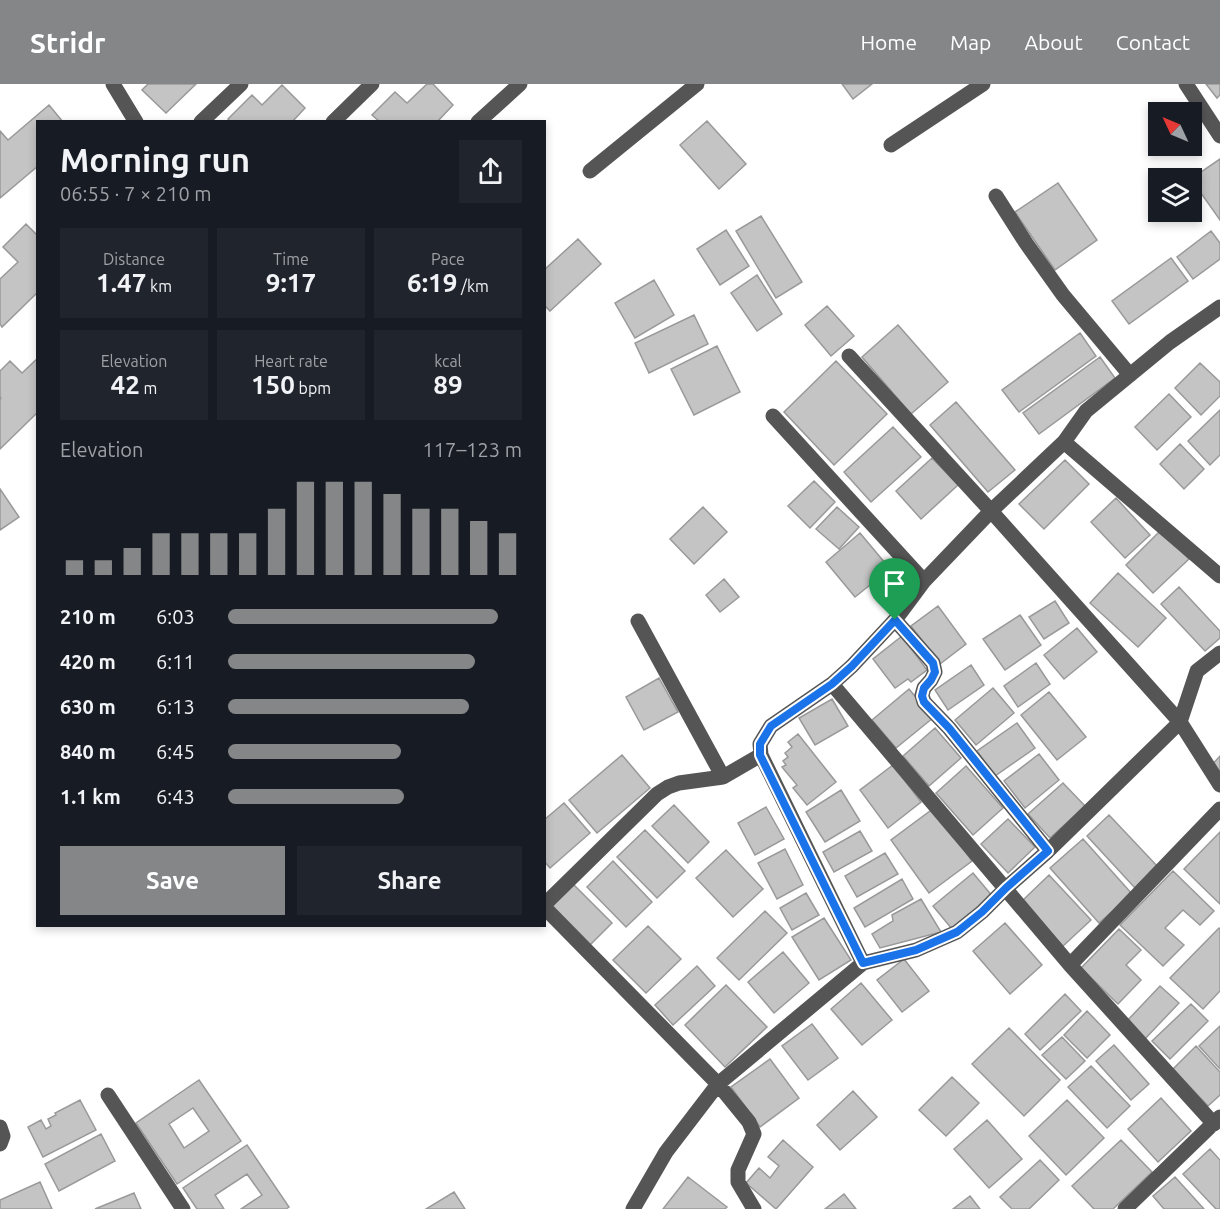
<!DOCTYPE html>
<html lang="en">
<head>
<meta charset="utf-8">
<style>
  :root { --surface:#171b24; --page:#20242c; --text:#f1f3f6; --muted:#9ea1a6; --accent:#858687 }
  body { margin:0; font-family:Ubuntu,sans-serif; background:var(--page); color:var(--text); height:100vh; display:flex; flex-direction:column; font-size:22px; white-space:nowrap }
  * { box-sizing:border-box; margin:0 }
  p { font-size:20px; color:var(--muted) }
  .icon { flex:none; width:33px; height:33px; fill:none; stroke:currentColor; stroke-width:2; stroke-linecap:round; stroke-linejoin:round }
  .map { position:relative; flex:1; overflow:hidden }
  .sheet { position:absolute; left:36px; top:36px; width:510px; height:807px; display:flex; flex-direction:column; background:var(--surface); border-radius:0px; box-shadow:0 3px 9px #0003 }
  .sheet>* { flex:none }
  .needle { width:39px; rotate:314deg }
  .buttons { position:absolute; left:1148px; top:18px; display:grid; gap:12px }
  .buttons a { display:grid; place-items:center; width:54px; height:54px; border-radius:0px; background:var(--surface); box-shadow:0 3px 9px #0003; font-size:30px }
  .pin { position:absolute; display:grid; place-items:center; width:51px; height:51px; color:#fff; margin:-62px -26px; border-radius:50% 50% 50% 0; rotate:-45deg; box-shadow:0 0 6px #0007 }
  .pin .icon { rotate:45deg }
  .round { display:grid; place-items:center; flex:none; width:63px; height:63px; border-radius:0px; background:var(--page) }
  .head { display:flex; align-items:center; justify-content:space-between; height:102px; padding:0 24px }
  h1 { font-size:33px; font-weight:600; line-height:45px }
  .metrics { display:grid; grid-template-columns:repeat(3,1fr); gap:9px; height:102px; padding:6px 24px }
  .metrics div { display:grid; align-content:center; border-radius:0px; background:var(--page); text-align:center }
  .metrics b { font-size:26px; font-weight:600 }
  .metrics small { font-size:16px; font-weight:400 }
  .metrics p { font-size:16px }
  .chart { height:168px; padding:12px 24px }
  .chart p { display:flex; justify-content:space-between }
  .chart svg { width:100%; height:108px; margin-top:6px; stroke:var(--accent); stroke-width:6 }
  .primary-button { display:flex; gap:12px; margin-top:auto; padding:12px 24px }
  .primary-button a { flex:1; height:69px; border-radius:0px; background:var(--accent); color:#fff; font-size:24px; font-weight:600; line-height:69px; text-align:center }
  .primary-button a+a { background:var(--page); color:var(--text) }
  ul { padding:0 24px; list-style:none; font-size:20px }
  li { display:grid; grid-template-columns:96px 72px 1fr; align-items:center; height:45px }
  li i { height:15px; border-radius:8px; background:var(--accent) }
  header { display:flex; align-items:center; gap:36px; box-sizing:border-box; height:84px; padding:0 30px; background:var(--accent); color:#fff }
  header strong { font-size:28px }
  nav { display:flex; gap:33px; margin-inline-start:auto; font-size:21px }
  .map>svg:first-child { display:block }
</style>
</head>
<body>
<header>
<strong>Stridr</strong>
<nav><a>Home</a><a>Map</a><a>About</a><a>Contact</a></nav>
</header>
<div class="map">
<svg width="1220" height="1125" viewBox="0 0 1220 1125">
  <rect width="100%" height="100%" fill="#fff"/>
  <path fill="#c4c4c4" stroke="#999" stroke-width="1.5" fill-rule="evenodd" d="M148 0H196L166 29 142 6Z
    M427 0H433L453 21 437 38H380L372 31 395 8 407 19Z
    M842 0H872L853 15Z
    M1206 0H1220V11L1217 14Z
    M282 1 305 24 292 38H231L228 35 252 11 262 21Z
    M49 21 63 38H38V82L0 114V47L8 56Z
    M707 37 746 80 719 105 680 61Z
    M1220 75V136L1191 95Z
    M1058 99 1097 156 1055 186 1015 128Z
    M761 132 802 198 776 214 736 147Z
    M26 140 38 152V208L2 243 0 240V195L18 178 3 163Z
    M726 146 749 182 720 201 697 165Z
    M1211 147 1220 159V175L1193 195 1177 173Z
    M578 155 601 180 550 227 544 221V186Z
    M1171 174 1188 197 1129 240 1112 217Z
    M757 191 782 230 757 247 731 209Z
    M654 196 674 231 635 254 615 219Z
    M827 222 854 252 831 272 805 241Z
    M694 231 708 260 649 289 635 259Z
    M898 241 948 298 911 330 862 273Z
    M1080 249 1096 272 1019 328 1002 306Z
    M717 262 740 308 694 331 671 285Z
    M1100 273 1115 294 1039 350 1023 329Z
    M38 274V328L0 365V316L1 314 0 313V287L10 277 22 289Z
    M836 277 887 330 834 381 784 328Z
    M1200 279 1220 298V312L1201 331 1175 304Z
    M1169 310 1191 333 1157 366 1135 343Z
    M956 318 1015 386 988 408 930 341Z
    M1220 326V371L1210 381 1188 357Z
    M893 343 921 373 871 418 844 388Z
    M1180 360 1204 385 1184 405 1160 380Z
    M932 374 958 401 921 435 896 407Z
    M1065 376 1089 400 1044 445 1019 420Z
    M814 397 835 418 810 444 788 422Z
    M0 405 19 433 0 446Z
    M1116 414 1150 451 1125 474 1091 438Z
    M703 423 727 448 694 480 670 455Z
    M837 423 859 443 839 465 816 445Z
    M1161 446 1189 475 1153 509 1126 481Z
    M860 449 890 485 855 513 826 478Z
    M1118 489 1166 534 1138 563 1090 519Z
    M724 495 739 513 720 528 706 511Z
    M1179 503 1220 547V554L1205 567 1161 520Z
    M1055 517 1069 539 1044 555 1029 533Z
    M938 522 966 560 940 580 911 542Z
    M1020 531 1041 561 1005 586 983 555Z
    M1077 544 1097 568 1064 595 1044 571Z
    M902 552 927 586 911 598 908 595 895 604 873 575Z
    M1036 579 1050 600 1018 623 1004 602Z
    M971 581 984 601 948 626 935 606Z
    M659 594 678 628 644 646 626 613Z
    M993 604 1014 629 976 661 955 636Z
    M909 605 933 634 896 664 872 636Z
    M1049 608 1086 653 1057 676 1021 631Z
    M832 615 848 642 815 661 799 634Z
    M1017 639 1035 664 995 692 977 667Z
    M935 644 961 674 929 702 903 672Z
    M798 650 836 698 807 721 793 704 797 701 782 683 786 681 783 677 788 673 785 669 792 663 788 658Z
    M1039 670 1059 696 1025 724 1004 697Z
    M622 671 650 704 597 749 569 716Z
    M1220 672V694L1209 684Z
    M893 681 921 718 888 744 860 706Z
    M966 682 1003 724 973 751 936 709Z
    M1063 699 1085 722 1050 754 1028 730Z
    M841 706 860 737 825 758 806 728Z
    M564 719 590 749 550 784 544 777V736Z
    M674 721 709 758 688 779 652 742Z
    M766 723 784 755 755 771 738 739Z
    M934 724 972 777 929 809 891 756Z
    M1109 731 1158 783 1135 804 1087 752Z
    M1008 735 1035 763 1008 789 981 760Z
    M645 746 685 787 657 814 617 773Z
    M860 747 872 767 834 788 823 768Z
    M1220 748V820L1184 785Z
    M1083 755 1132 810 1099 839 1050 784Z
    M785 765 803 801 777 815 758 779Z
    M726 766 763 805 733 833 696 794Z
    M885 769 898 790 857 813 845 792Z
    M613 777 652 818 626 843 587 803Z
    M1173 787 1214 827 1200 841 1183 826 1165 844 1184 861 1163 882 1120 841Z
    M973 789 993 813 952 845 933 822Z
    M1049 791 1091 836 1063 862 1021 818Z
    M902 795 913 815 865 843 854 824Z
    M573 800 612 839 590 861 551 822Z
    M806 809 819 831 792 846 780 824Z
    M921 815 941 848 880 864 872 850 893 837 892 831Z
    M765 827 787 849 739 896 717 874Z
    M824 834 851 876 819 896 792 853Z
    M1005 839 1042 881 1010 910 973 867Z
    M648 842 681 875 646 909 613 876Z
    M1219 844 1220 845V907L1203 925 1170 894Z
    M1119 845 1141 866 1126 881 1141 896 1118 920 1081 884Z
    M783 868 809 899 774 929 748 898Z
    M904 875 929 907 902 928 877 896Z
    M697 882 715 902 673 941 655 921Z
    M861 899 892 936 862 961 831 925Z
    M726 901 767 943 725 983 685 941Z
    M1160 902 1179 919 1143 957 1125 939Z
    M1065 910 1081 927 1040 966 1025 950Z
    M1191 920 1208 937 1170 975 1152 957Z
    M1087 927 1110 951 1087 974 1064 951Z
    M812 940 838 974 808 996 782 962Z
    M1220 942V985L1199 962Z
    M1009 944 1060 996 1024 1032 972 980Z
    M1062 953 1085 977 1066 995 1042 971Z
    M1114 961 1149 1000 1131 1016 1096 977Z
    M1196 962 1220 988V1011L1208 1022 1173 985Z
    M770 975 799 1014 760 1043 731 1003Z
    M1091 982 1130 1022 1107 1044 1068 1003Z
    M952 993 979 1019 946 1052 919 1026Z
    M199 996 241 1057 177 1100 136 1039ZM193 1024 209 1047 184 1064 169 1040Z
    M853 1007 877 1033 840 1066 817 1041Z
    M1161 1014 1191 1047 1158 1078 1128 1045Z
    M80 1016 96 1046 43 1073 28 1043 41 1036 46 1045 51 1042 48 1035 56 1031 55 1029Z
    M1067 1016 1104 1054 1066 1091 1029 1052Z
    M987 1036 1022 1075 989 1104 954 1065Z
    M101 1050 115 1077 59 1107 45 1080Z
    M783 1056 813 1083 776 1125 746 1099 759 1084 770 1094 779 1082 768 1073Z
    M1121 1056 1152 1088 1113 1125H1094L1072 1102Z
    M247 1061 289 1123 286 1125H241L262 1111 247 1090 215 1111 224 1125H197L183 1104Z
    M1210 1065 1220 1076V1125H1216L1183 1090Z
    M1040 1076 1059 1096 1029 1125H1012L1000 1113Z
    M688 1093 727 1123 725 1125H663Z
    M1175 1093 1204 1125H1164L1153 1112Z
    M40 1098 52 1125H0V1116Z
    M454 1108 465 1125H426Z
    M134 1109 141 1125H95Z
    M844 1110 856 1125H825Z
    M970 1112 980 1125H953Z"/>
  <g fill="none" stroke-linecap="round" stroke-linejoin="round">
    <path stroke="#555" stroke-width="15" d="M113 0 136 38
      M1186 0 1220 52
      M201 38 241 0
      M333 38 372 0
      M478 38 520 0
      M891 61 983 0
      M590 87 697 0
      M996 112 1026 159 1063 211 1130 291
      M849 272 991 427 1180 638 1220 701
      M773 332 924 497
      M1064 358 1220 492
      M895 536 933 579 935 588 931 596 924 604 922 611 924 618 949 644 1048 767
      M638 537 723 693
      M832 600 1070 881 1214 1040
      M544 821 657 710 668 703 679 699 723 693 761 671
      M544 823 718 1000 749 1038 754 1050 738 1086V1098L754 1125
      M863 879 916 866 957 848 982 828 1006 804 1048 767 1180 638 1197 587 1220 569
      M1070 881 1220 725
      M108 1011 183 1125
      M0 1043 3 1052 0 1060
      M633 1125 666 1068 718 1000 863 879 761 671 760 660 771 642 832 600 852 582 895 536 924 497 991 427 1064 358 1086 327 1170 258 1220 223
      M1125 1125 1220 1033"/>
  </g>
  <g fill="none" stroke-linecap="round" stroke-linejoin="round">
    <defs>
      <path id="route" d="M895 536 933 579 935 588 931 596 924 604 922 612 924 618 949 644 1048 767 1006 804 982 828 957 848 916 866 863 879 760 671V660L771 642 832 600 852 582Z"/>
    </defs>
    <use href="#route" stroke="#fff" stroke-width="12"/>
    <use href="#route" stroke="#1a73e8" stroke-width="8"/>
  </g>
</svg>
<div class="buttons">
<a><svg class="needle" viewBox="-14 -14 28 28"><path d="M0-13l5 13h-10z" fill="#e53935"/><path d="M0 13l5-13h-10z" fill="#9ea1a6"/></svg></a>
<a><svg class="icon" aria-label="layers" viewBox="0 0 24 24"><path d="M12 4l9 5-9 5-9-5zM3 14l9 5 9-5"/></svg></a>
</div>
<div class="pin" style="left:895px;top:536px;background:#1e9e55"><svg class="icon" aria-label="arrive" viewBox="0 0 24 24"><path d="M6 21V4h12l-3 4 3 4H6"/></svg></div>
<section class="sheet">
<div class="head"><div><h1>Morning run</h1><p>06:55 · 7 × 210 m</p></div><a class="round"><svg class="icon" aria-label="share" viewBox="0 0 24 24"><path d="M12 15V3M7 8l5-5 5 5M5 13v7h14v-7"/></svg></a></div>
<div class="metrics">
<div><p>Distance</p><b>1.47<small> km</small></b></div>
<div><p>Time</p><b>9:17</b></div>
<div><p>Pace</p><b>6:19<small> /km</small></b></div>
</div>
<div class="metrics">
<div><p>Elevation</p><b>42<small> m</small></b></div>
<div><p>Heart rate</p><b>150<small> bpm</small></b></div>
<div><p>kcal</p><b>89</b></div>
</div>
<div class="chart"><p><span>Elevation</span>117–123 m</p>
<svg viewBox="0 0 160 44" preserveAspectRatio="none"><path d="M5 44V38M15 44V38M25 44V33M35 44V27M45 44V27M55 44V27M65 44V27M75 44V17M85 44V6M95 44V6M105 44V6M115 44V11M125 44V17M135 44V17M145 44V22M155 44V27"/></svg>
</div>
<ul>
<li><b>210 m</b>6:03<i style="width:92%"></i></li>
<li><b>420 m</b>6:11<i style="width:84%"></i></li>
<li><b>630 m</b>6:13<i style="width:82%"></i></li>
<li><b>840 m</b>6:45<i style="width:59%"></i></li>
<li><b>1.1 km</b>6:43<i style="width:60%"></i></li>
</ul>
<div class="primary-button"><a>Save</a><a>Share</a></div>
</section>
</div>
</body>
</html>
